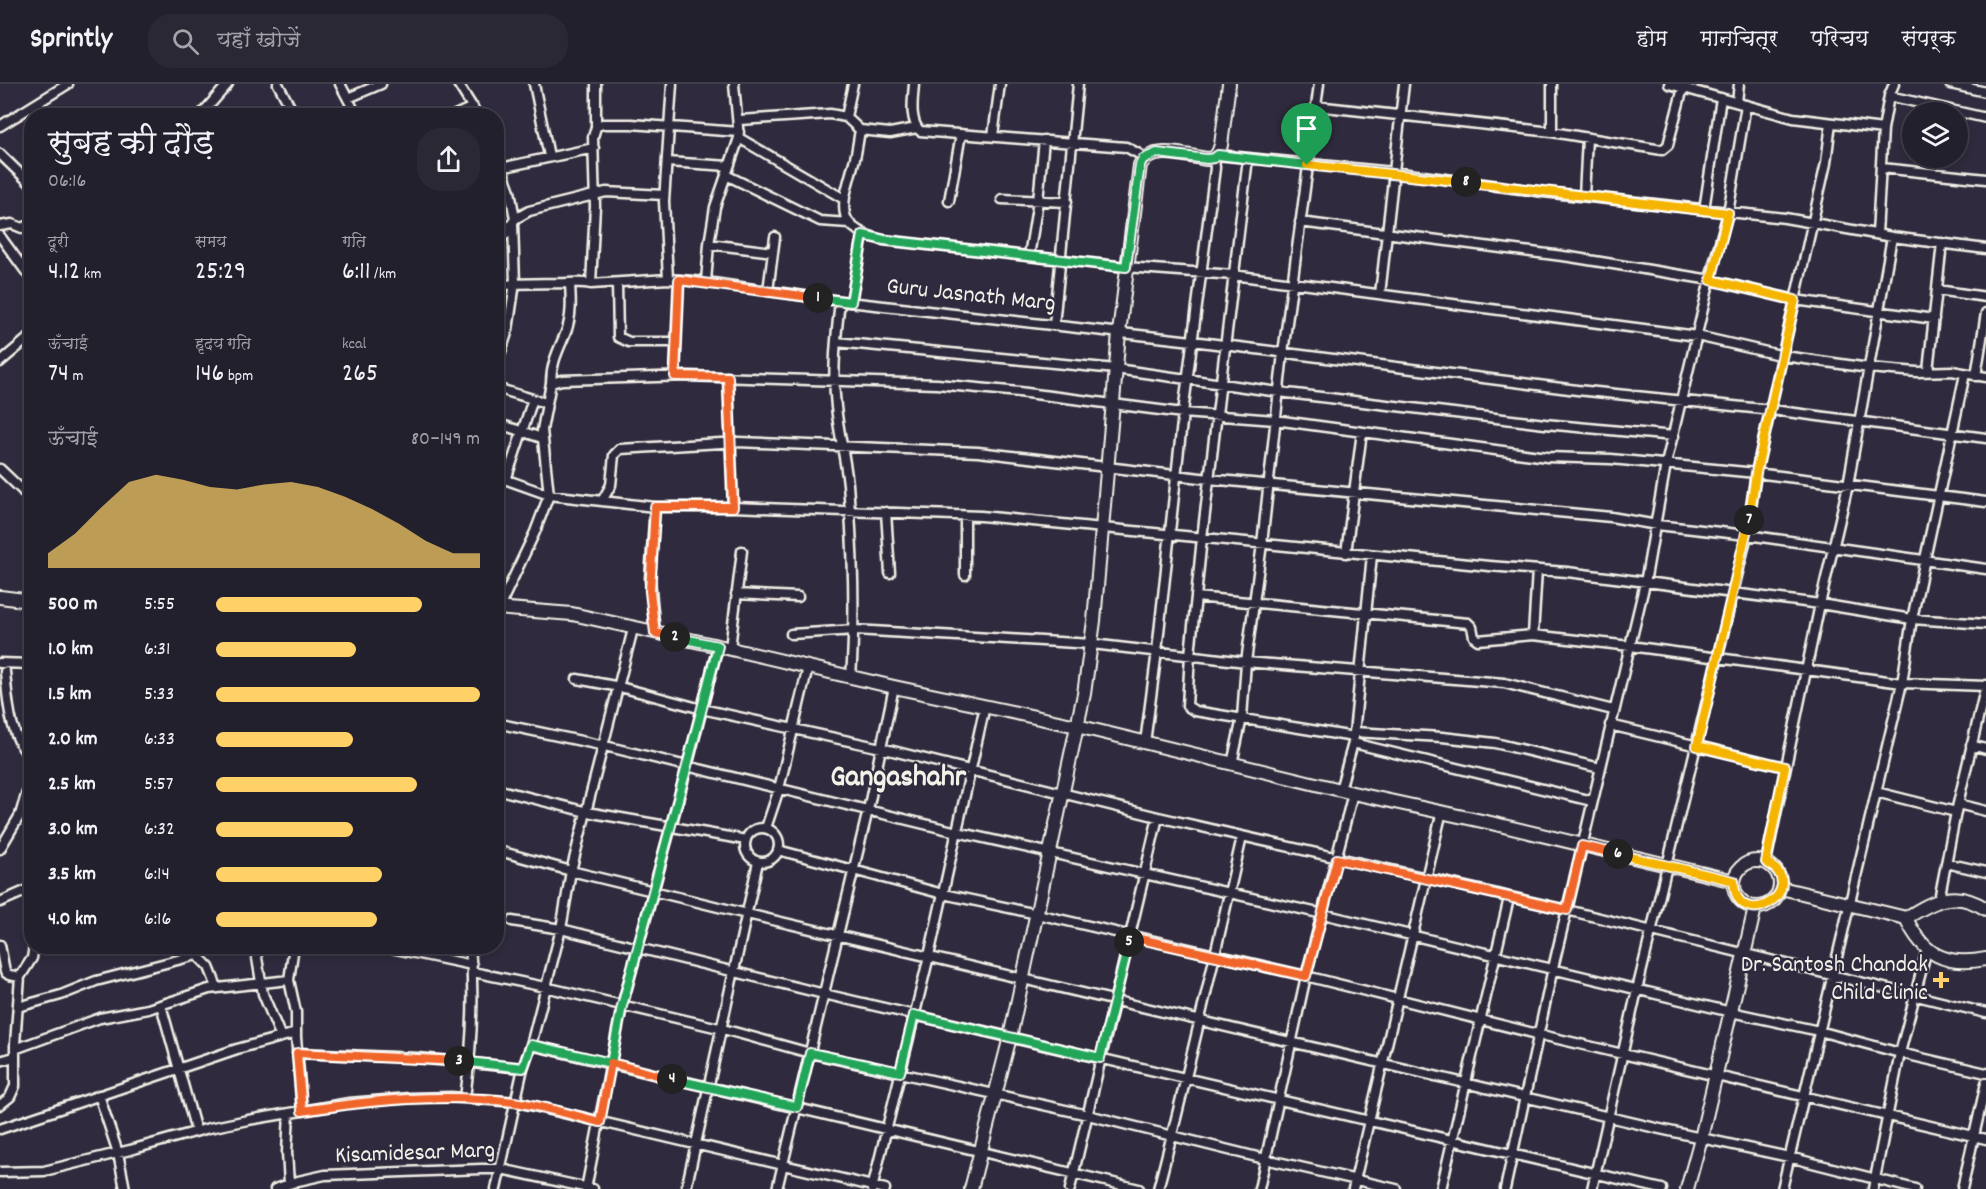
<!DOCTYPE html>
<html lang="hi">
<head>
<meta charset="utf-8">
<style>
  :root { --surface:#23202e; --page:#2b2836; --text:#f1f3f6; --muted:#a3a3aa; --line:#403e4a; --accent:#ffd166 }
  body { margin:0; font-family:Dekko,"Playpen Sans Deva",sans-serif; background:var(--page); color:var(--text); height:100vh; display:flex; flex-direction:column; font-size:22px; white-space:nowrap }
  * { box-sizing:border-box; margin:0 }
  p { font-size:20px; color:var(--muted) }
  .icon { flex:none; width:33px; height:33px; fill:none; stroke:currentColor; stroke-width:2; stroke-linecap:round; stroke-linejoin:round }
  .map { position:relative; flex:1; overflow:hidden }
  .sheet { position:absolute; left:24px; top:24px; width:480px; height:846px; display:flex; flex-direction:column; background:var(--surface); border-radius:24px; box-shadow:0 3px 9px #0003,0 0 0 2px var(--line) }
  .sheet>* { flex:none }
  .buttons { position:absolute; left:1902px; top:18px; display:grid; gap:12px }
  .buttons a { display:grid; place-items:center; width:66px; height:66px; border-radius:50%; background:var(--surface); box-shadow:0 3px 9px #0003,0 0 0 2px var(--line); font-size:30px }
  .pin { position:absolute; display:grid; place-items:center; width:51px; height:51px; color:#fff; margin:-62px -26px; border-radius:50% 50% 50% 0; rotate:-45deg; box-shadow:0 0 6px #0007 }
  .pin .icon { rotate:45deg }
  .km { position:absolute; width:30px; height:30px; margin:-15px; border-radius:50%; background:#222; color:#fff; font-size:16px; line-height:30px; text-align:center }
  .round { display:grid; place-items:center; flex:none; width:63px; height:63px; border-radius:24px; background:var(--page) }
  .head { display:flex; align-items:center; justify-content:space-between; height:102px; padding:0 24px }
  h1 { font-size:33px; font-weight:600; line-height:45px }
  .metrics { display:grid; grid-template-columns:repeat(3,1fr); gap:9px; height:102px; padding:6px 24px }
  .metrics div { display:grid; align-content:center }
  .metrics b { font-size:26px; font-weight:600 }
  .metrics small { font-size:16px; font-weight:400 }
  .metrics p { font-size:16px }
  .chart { height:168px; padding:12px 24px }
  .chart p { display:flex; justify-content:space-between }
  .chart svg { width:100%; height:108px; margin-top:6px; fill:var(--accent); opacity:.7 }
  ul { padding:0 24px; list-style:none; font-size:20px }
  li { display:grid; grid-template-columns:96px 72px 1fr; align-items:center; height:45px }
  li i { height:15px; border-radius:8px; background:var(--accent) }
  header { display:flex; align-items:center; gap:36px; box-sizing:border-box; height:84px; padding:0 30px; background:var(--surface); border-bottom:2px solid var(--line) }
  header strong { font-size:28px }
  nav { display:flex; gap:33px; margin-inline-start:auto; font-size:21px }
  .search { width:420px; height:54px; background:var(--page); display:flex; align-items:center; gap:15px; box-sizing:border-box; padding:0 21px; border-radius:24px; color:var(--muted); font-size:22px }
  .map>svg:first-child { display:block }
</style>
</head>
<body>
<header>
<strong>Sprintly</strong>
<div class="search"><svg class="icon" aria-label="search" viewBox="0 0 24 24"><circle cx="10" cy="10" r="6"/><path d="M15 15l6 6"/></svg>यहाँ खोजें</div>
<nav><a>होम</a><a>मानचित्र</a><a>परिचय</a><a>संपर्क</a></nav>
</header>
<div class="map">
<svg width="1986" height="1105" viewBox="0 0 1986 1105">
  <rect width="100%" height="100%" fill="#2f2a3d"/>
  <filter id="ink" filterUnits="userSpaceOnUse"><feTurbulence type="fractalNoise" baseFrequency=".0167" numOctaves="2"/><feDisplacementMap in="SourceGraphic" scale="12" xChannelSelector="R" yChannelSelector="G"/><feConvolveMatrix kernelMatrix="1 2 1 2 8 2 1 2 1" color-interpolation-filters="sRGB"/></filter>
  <g filter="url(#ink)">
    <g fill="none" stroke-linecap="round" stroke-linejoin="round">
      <defs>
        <path id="street" d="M278 0 295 32
          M340 0 357 32
          M458 0 478 32
          M534 0 549 72
          M914 0C913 15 909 36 920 47L1126 63 1139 70 1143 75
          M1669 0 1793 34 1883 45
          M1950 0 1986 8
          M1889 12 1986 34
          M348 14 381 0
          M1737 18 1739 0
          M38 19 44 32
          M1316 22 1552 48 1662 66 1668 61 1684 0
          M200 32 228 0
          M453 32 473 23
          M846 33 853 0
          M739 36 830 30 846 33 860 46 890 49 917 44
          M0 42 68 0
          M596 43V0
          M860 46C858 57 857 68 854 78 843 120 830 143 883 156L1126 183 1233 191 1697 252 1784 272 1869 284 1917 288 1952 287 1986 293
          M1552 48V0
          M993 52 1000 0
          M739 54 844 115
          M496 69 510 107 515 135
          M0 70 32 101
          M1218 71 1393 88 1543 108 1785 134 1892 153 1986 165
          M1248 74 1202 454 1190 571 1187 622 1195 627 1354 653
          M667 78 729 82
          M1882 84 1986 95
          M496 85 594 64
          M726 91 820 137 849 139
          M1584 112 1587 54
          M1002 115 1067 118
          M949 117 961 50
          M1704 126 1721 14
          M1300 138 1570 173 1711 196 1795 216 1934 235
          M0 142 12 140 22 144 32 140
          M1877 150 1883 45 1889 12 1894 0
          M0 152 32 196
          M496 156 504 152 515 135 529 127 606 108 664 111
          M709 160 773 168
          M1029 172 1038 117 1044 56
          M668 195 664 117 672 0
          M706 198 709 160 715 123 739 54 734 0
          M617 199 618 253 629 258H676
          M591 200 595 122 593 53 596 43 602 40H631L739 48
          M496 202C521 198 544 200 568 199 576 199 582 198 591 200L668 195 706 198 840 217 1192 257 1577 306 1772 326 1986 354
          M1937 206 1986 213
          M768 207 775 153
          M1380 210 1404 0
          M840 217C836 252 832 288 836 323 839 349 845 374 848 400 853 464 856 528 851 593
          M851 218 863 151
          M1054 241 1078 0
          M836 258 1116 285 1279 308 1545 340 1674 352
          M0 278 32 251
          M496 283 508 246 515 199 513 139
          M1928 287 1942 159
          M675 292 679 196
          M1976 292 1986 229
          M728 293 733 423
          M551 299C551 279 559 265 566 248 572 232 571 216 570 200
          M496 304 546 319
          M496 339 542 354
          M0 385 22 406 32 420
          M496 392 549 411 655 423H733L981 432 1489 482 1567 488 1820 520 1912 535 1986 540
          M506 396 533 315
          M602 417 611 401 614 371 620 365 738 358 978 368 1209 395 1611 433 1657 441 1747 451 1986 485
          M655 423 650 495 655 549
          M886 428 890 489
          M965 432V491
          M1346 469 1362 348
          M736 510 798 513
          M1196 513 1468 539 1472 543 1474 553 1478 556 1533 551 1630 562 1902 599 1986 602
          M497 528 535 448 549 411 542 346 551 299 562 296 688 292 937 300 1019 308 1183 329 1275 336 1547 373 1611 375 1756 389 1986 418
          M791 550 855 546 1092 560 1246 578 1504 599 1613 626
          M1533 551 1537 486
          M730 564 742 467
          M0 579 32 580
          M5 588C8 617 9 654 32 675
          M577 595 620 603 702 625 881 664 1158 733 1567 826 1986 929
          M496 639 605 662 957 748 1323 830 1731 928 1819 947 1900 969 1986 989
          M1610 641 1785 683
          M1354 648 1442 653 1495 659 1600 684
          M1145 659 1157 567 1183 329 1215 84 1214 74
          M1353 659 1592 717
          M1971 661 1986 665
          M1232 680 1242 634 1246 578 1262 460 1283 269 1319 0
          M496 705 587 728 746 756
          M1340 706 1353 659 1372 471
          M1876 708 1956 728
          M1958 720 1986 727
          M766 744 779 705 808 583
          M745 761a17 17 0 1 1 34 0a17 17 0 1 1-34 0Z
          M0 765 20 731 32 691
          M496 766 571 787 747 830 1660 1045 1789 1073 1915 1105
          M778 766 943 810 1037 830 1306 892 1537 950 1986 1055
          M1766 778 1820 520 1848 401 1892 153
          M1946 779 1986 788
          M1939 816 1956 728 1986 601
          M0 818 32 804
          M512 837 561 845 824 910 1662 1105
          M0 861 5 888 9 891 20 893
          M188 862 209 883 217 903
          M255 862 263 910 281 953
          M294 862 289 896 296 928V953L302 1027
          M381 862 472 881
          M473 888 545 903 723 945 810 969 1088 1031 1265 1075 1396 1105
          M161 921 196 1047
          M18 923 61 911 96 897 197 871
          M531 961 1139 1105
          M15 965 100 934 148 925 209 905 289 896
          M297 969 418 974 523 984
          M0 977 14 973
          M99 1011 118 1069 125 1105
          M465 1014C472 963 475 913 470 862
          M0 1021 10 1013 15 1002V960L20 893 32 874 34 862
          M0 1045 237 965 296 949
          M0 1088 44 1087 130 1066 209 1044 248 1036 349 1019 409 1014 451 1013 517 1018 885 1105
          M289 1100 287 1068 289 1029
          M275 1105 298 1097 325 1091 481 1085H501L593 1105
          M496 1105 523 984 531 961 561 845 571 787 633 545
          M586 1105 622 922 687 683 718 562
          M686 1105 758 778
          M777 1105 868 726 894 603
          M872 1105 929 872 985 622
          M1070 1105 1158 733
          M1158 1105C1189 988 1215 870 1242 753
          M1259 1105 1306 892 1353 709
          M1353 1105 1442 727
          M1441 1105 1509 814
          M1505 1105 1553 884 1645 499 1666 380 1713 183 1728 129 1746 21
          M1592 1105 1637 906 1747 451 1756 389 1826 79 1831 39
          M1782 1105 1902 599 1912 535 1965 290
          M1873 1105 1900 969 1927 865
          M1962 1105 1986 999"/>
        <path id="secondary" d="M0 513 32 517
          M496 524 572 530 718 562 894 603 1077 642 1353 709 1491 739 1734 797
          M1734 800a23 23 0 1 1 46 0a23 23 0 1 1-46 0Z
          M1781 804 1906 834C1935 816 1955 805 1986 825
          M1906 834C1923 871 1946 883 1986 875
          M971 1105 1010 953 1084 610 1094 537 1119 249 1140 81C1152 60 1187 72 1207 75 1217 74 1218 70 1221 61L1229 0
          M1687 1105 1701 1054 1755 824"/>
      </defs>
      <use href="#street" stroke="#f4f1e8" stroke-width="13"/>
      <use href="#secondary" stroke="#f4f1e8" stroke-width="16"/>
      <use href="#street" stroke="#2f2a3d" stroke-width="8"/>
      <use href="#secondary" stroke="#2f2a3d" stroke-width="12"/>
    </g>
  </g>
  <g fill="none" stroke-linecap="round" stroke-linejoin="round" filter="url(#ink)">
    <defs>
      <path id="split-1" d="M818 214 851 218 863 151 884 156 1126 183 1140 81 1143 75 1157 69 1207 75 1214 74 1218 71 1307 81"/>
      <path id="split-2" d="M675 553 655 549 650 507 655 423H733L728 293 675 292 679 196 818 214"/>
      <path id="split-3" d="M459 977 523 984 531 961 611 979 622 922 687 682 718 562 675 553"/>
      <path id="split-4" d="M459 977 297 969 302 1027C373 1016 443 1009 514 1018 543 1022 572 1031 600 1038L611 979 672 995"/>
      <path id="split-5" d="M672 995 797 1023 810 969 900 988 914 931 1100 974 1129 858"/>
      <path id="split-6" d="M1129 858 1131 853 1306 892 1337 775 1567 826 1582 762 1618 770"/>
      <path id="split-7" d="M1618 770 1734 797C1735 853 1815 806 1766 778L1785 683 1697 662 1749 436"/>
      <path id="split-8" d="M1466 98 1728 129 1711 196 1795 216 1756 389 1749 436"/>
      <path id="split-9" d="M1307 81 1466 98"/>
    </defs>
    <use href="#split-1" stroke="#fff" stroke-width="12"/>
    <use href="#split-2" stroke="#fff" stroke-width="12"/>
    <use href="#split-3" stroke="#fff" stroke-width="12"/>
    <use href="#split-4" stroke="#fff" stroke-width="12"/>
    <use href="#split-5" stroke="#fff" stroke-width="12"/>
    <use href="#split-6" stroke="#fff" stroke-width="12"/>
    <use href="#split-7" stroke="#fff" stroke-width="12"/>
    <use href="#split-8" stroke="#fff" stroke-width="12"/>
    <use href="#split-9" stroke="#fff" stroke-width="12"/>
    <use href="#split-1" stroke="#22a559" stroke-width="8"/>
    <use href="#split-2" stroke="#f0652b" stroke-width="8"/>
    <use href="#split-3" stroke="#22a559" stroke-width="8"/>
    <use href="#split-4" stroke="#f0652b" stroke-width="8"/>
    <use href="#split-5" stroke="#22a559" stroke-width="8"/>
    <use href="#split-6" stroke="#f0652b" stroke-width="8"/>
    <use href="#split-7" stroke="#f5b400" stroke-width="8"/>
    <use href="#split-8" stroke="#f5b400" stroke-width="8"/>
    <use href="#split-9" stroke="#f5b400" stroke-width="8"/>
  </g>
  <path fill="#ffd166" stroke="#2f2a3d" stroke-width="2" d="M1938 887h6v6h6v6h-6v6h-6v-6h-6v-6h6z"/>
  <g text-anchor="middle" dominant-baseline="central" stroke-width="4.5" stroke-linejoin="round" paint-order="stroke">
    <g font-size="24" fill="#f4f1e8" stroke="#2f2a3d">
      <text transform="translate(971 212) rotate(6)">Guru Jasnath Marg</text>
      <text transform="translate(415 1070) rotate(-2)">Kisamidesar Marg</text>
    </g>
    <g font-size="24" fill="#f4f1e8" stroke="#2f2a3d" text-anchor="end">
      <text x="1928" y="882">Dr. Santosh Chandak<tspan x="1928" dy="28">Child Clinic</tspan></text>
    </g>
    <g font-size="30" font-weight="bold" fill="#f4f1e8" stroke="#2f2a3d">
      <text x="898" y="695">Gangashahr</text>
    </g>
  </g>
</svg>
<div class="buttons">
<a><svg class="icon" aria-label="layers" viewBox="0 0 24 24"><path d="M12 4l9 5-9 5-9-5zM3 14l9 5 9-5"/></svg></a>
</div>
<div class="pin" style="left:1307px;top:81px;background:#1e9e55"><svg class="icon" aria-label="arrive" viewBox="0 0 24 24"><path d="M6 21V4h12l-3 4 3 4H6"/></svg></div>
<b class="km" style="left:818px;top:214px">1</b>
<b class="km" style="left:675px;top:553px">2</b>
<b class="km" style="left:459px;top:977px">3</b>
<b class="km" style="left:672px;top:995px">4</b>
<b class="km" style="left:1129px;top:858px">5</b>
<b class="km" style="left:1618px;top:770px">6</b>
<b class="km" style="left:1749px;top:436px">7</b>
<b class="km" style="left:1466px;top:98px">8</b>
<section class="sheet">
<div class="head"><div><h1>सुबह की दौड़</h1><p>06:16</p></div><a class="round"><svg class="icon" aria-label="share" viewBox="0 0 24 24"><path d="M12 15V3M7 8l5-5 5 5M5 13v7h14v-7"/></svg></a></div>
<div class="metrics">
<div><p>दूरी</p><b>4.12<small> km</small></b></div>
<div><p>समय</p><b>25:29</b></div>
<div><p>गति</p><b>6:11<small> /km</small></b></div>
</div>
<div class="metrics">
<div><p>ऊँचाई</p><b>74<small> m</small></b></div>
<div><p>हृदय गति</p><b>146<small> bpm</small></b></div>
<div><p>kcal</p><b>265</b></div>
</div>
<div class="chart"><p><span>ऊँचाई</span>80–149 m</p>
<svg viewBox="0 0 160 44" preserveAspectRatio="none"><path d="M0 44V38L10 30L20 19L30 9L40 6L50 8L60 11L70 12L80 10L90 9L100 11L110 15L120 20L130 26L140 33L150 38L160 38V44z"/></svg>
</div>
<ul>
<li><b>500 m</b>5:55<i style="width:78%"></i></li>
<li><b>1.0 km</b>6:31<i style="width:53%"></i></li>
<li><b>1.5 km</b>5:33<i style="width:100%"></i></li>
<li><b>2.0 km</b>6:33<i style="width:52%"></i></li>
<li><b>2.5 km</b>5:57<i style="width:76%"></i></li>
<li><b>3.0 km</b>6:32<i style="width:52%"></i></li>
<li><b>3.5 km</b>6:14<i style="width:63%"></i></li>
<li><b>4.0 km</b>6:16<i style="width:61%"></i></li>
</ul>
</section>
</div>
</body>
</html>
